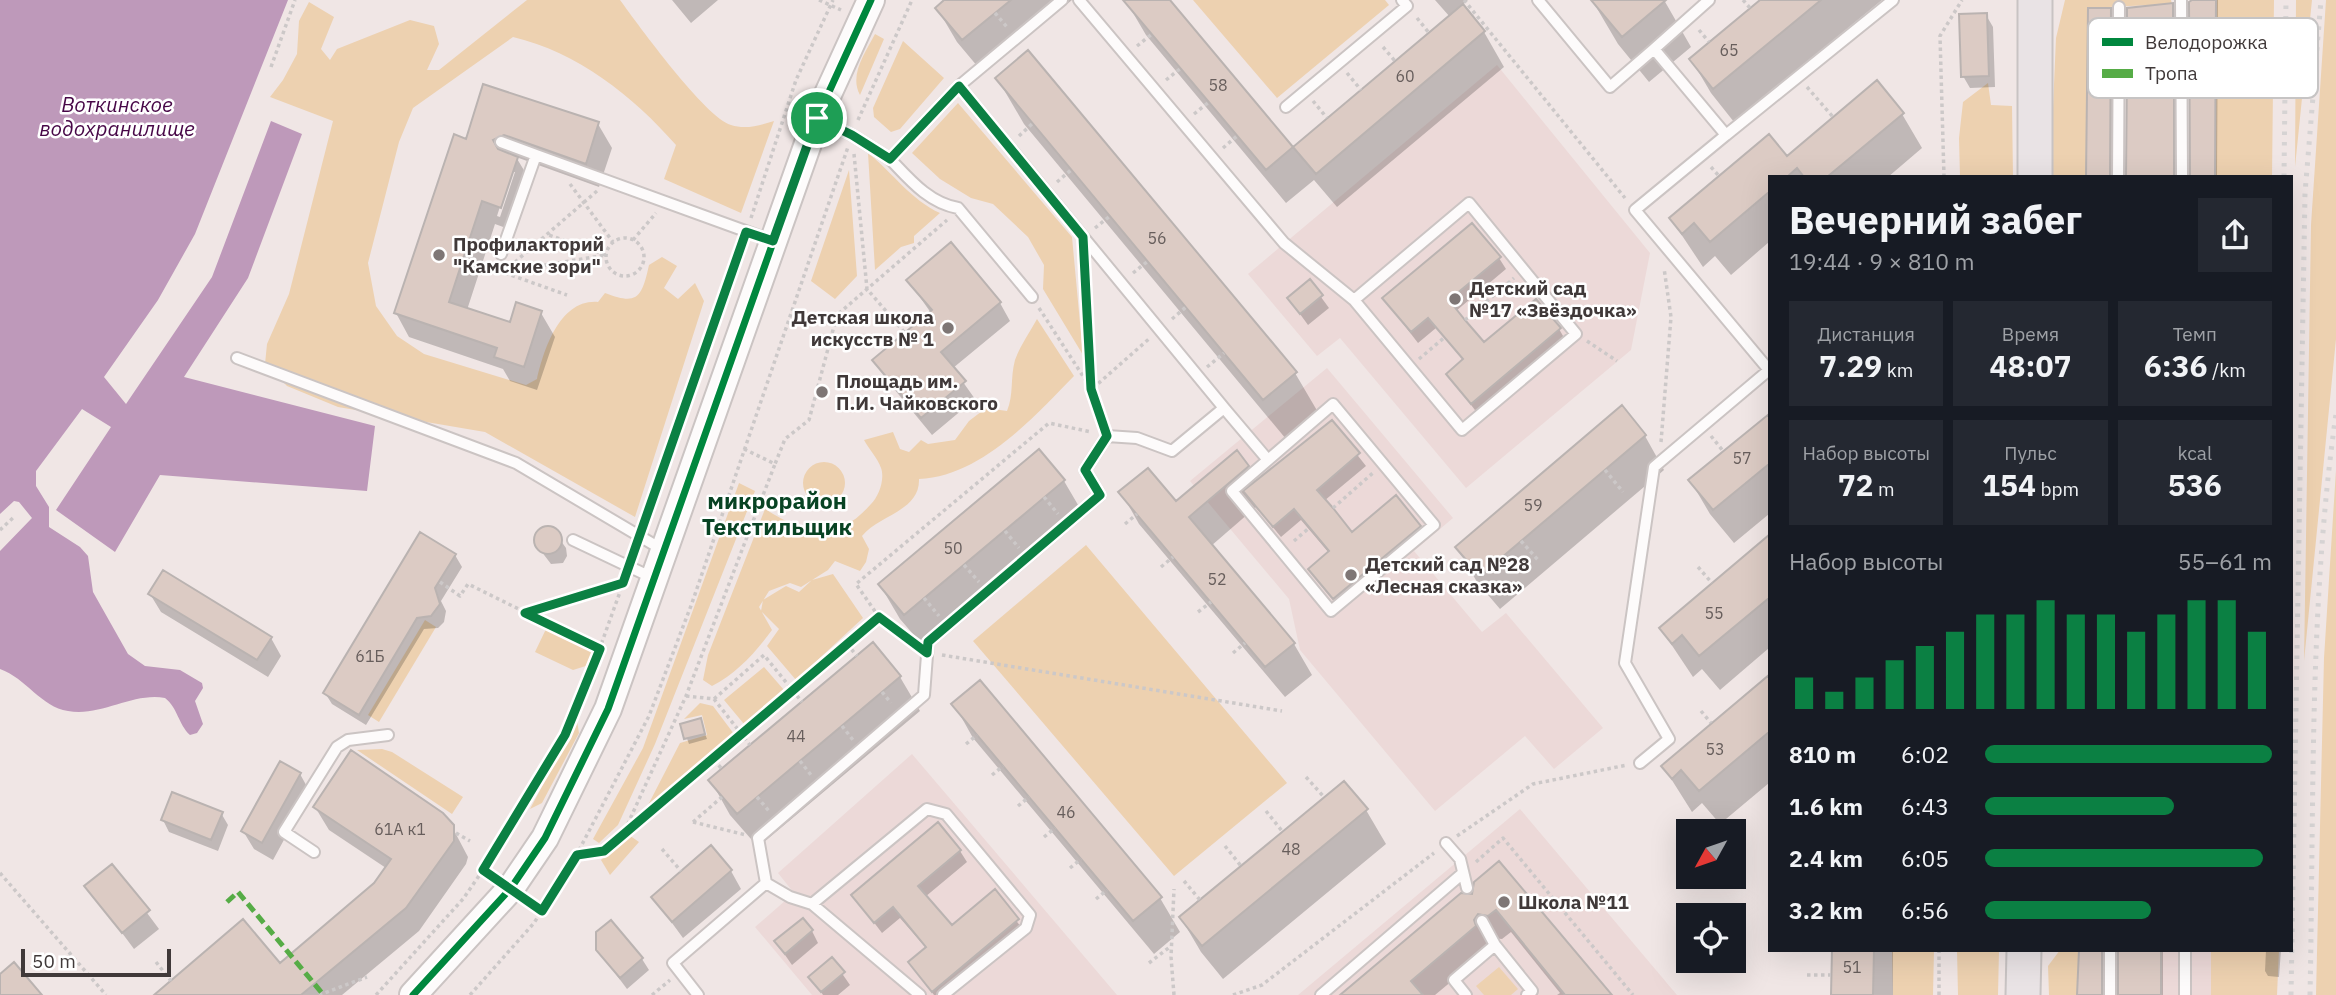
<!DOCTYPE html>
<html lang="ru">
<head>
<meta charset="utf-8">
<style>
  :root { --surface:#171b24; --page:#242831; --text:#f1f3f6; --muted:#9ea1a6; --accent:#0b8043 }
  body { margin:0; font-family:"IBM Plex Sans",sans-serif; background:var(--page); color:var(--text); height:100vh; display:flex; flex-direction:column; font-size:26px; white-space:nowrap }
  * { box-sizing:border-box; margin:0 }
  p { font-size:23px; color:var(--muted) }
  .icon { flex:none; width:38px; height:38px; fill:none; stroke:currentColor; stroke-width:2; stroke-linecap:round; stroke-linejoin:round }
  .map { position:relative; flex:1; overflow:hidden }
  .panel { position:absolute; left:1768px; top:175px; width:525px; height:777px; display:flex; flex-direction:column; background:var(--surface); border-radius:0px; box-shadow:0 7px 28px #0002 }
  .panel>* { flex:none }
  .needle { width:46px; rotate:230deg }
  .tools { position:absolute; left:1676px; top:819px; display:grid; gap:14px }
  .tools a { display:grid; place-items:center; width:70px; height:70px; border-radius:0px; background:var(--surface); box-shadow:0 7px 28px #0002; font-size:35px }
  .scale { position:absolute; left:21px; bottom:18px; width:150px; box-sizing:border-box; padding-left:7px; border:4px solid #403939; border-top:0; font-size:19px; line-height:24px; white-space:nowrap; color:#403939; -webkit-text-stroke:5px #fff; paint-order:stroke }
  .pin { position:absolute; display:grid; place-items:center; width:60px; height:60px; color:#fff; margin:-30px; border:4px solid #fff; border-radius:50%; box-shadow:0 2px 7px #0007 }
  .round { display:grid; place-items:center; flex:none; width:74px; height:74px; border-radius:0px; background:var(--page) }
  .summary { display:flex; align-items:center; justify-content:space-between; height:119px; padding:0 21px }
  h1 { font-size:38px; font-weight:700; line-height:52px }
  .stats { display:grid; grid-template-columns:repeat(3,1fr); gap:10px; height:119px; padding:7px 21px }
  .stats div { display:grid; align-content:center; border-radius:0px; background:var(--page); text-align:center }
  .stats b { font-size:30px; font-weight:700 }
  .stats small { font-size:19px; font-weight:400 }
  .stats p { font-size:19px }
  .chart { height:196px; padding:14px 21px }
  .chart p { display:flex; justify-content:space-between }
  .chart svg { width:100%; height:126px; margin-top:7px; stroke:var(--accent); stroke-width:6 }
  ul { padding:0 21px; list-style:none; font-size:23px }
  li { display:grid; grid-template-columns:112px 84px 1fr; align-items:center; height:52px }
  li i { height:18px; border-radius:9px; background:var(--accent) }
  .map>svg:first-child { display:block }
</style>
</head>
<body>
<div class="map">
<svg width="2336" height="995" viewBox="0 0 2336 995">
  <rect width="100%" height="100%" fill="#f0e6e5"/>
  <path fill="#ecd9d8" d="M1497 65 1650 253 1631 350 1466 488 1340 338 1317 356 1248 274Z
    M1327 368 1453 518 1414 551 1482 632 1506 613 1603 728 1554 769 1525 736 1435 811 1300 650 1289 599 1190 481Z
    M912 754 1117 995H812L755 927 794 893 778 873Z
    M1520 809 1677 995H1298Z
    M2079 950H2211V995H2077Z"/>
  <path fill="#edd1b0" d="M527 0H620C639 26 705 117 731 125 746 130 760 125 774 121L741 213 664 179 676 145C633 96 577 52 513 37L413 108 399 142 368 263 376 306 397 336 424 354 526 385 537 379C544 349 560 299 598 302L605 293C638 306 642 297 649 265L662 257 677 266 664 288 678 299 695 283 704 301 635 517 485 432 338 407 287 386 265 364 267 344 289 294 333 121 270 97 283 80 297 54 299 21 309 2 334 17 321 49 330 60 337 49 410 20 434 26 439 44 427 70H439Z
    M1193 0H1385L1389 5 1277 98Z
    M2065 0H2171L2172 4 2088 8 2087 177H2050L2056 38Z
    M2216 0H2274L2272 177H2215Z
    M2296 0H2312L2295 167Z
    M2326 0H2336V339L2304 661 2311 225Z
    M875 34 884 39 860 95C849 75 865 53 875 34Z
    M903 41 944 78 900 129 891 132 874 117 873 108Z
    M1988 83 1991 105 2012 106 2013 177H1960L1959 138 1963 102Z
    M958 103 1072 237 1083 355 1043 289 1044 265 1028 237 993 204 971 198 940 179 912 153Z
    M868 153C893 173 911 200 940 213L914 236V243L901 247 875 270Z
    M849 170 857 276 835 299 811 281Z
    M1037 319 1074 376C1033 418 981 476 919 479 920 511 879 515 862 536L869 549 866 562 860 571 835 561 828 570 801 587 790 583 769 591 759 607 772 630C755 653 737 673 712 686L703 680 708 655 765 509C806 535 837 543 871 504 879 496 885 479 881 468 878 459 869 449 864 440L893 432 900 449 909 452 921 440 928 444 955 440 969 421 986 408 1007 411C1014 394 1010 378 1015 360 1020 346 1030 332 1037 319Z
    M803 483a21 21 0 1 1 42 0a21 21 0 1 1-42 0Z
    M2336 470V995H2316L2324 658Z
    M739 483 755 491 655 744 618 825 599 843 593 839 643 748Z
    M1086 545 1287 783 1174 876 973 641Z
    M833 574 863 618 796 680 767 646 779 629 761 611 763 600 786 586 799 592 812 580Z
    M425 620 436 627 379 722 368 715Z
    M546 629 594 652 589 665 573 670 535 652Z
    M764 667 784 690 744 724 724 700Z
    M700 703 713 706 734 734 646 809 680 743 707 735 702 715 684 719Z
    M577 721 579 733 542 803 530 809Z
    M382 749 392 752 463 797 452 814 357 750Z
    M626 833 639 842 610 875 601 860Z
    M1892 950H1934L1933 995H1893Z
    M1957 950H1999L1998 995H1958Z
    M2060 950H2080L2081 995H2049L2048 966Z
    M2211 950H2279L2277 995H2211Z
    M1499 967 1518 989 1511 995H1484L1476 986Z"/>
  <path fill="#be99ba" d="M0 0H288L195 234 158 300 104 377 126 404 212 277 271 121 302 134 248 278 184 377 375 426 367 491 160 475 115 552 56 510 111 427 82 409 36 471V486L49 507V527L80 547 88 556 93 592 128 654 145 666 180 670 202 683 203 688 195 701 203 724 197 733 190 735C178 724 178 708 165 698 133 692 101 717 68 711 41 707 26 678 0 669V551L32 518 19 502 14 501 0 514Z"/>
  <path fill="#0003" fill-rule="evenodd" d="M672 0H718L691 23Z
    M947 0H1072L983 73 957 42 937 8Z
    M1168 0 1293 149 1450 17 1435 0H1468L1461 6 1484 32 1504 67 1337 207 1314 180 1286 203 1146 35 1126 1Z
    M1592 0H1664L1691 47 1649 82 1618 44Z
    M1762 0H1882L1734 122 1711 93 1691 59Z
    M2194 0H2218L2217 177H2192Z
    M2172 5 2175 10V59L2131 58 2128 53Z
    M2110 9 2113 15V177H2088Z
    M1986 15 1993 27 1995 87 1970 88 1963 76Z
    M2173 71 2176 77V177H2128Z
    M997 78 1295 373 1322 419 1291 445 1024 124Z
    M484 86 598 124 612 148 599 187 516 157 531 182 514 231 495 224 467 310 511 324 541 313 555 337 537 390 510 381 503 369 409 337 396 313 467 141ZM511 172H515L500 217 497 216Z
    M1902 114 1922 148 1888 177H1769V242L1731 275 1715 256 1703 267 1671 219Z
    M1499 258 1506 269 1456 311 1484 345 1559 329 1566 341 1478 414 1448 375 1464 361 1436 328 1418 343 1384 299Z
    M908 280 1000 303 1010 321 953 368 975 399 932 435 885 378 875 360 931 313Z
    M1310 282 1329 308 1308 325 1289 299Z
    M1769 416V514L1734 543 1710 514 1690 480Z
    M1332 423 1366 466 1324 501 1352 534 1419 527 1426 538 1341 609 1310 569 1329 553 1301 520 1281 537 1256 507 1211 546 1294 644 1312 675 1285 697 1139 524 1121 492 1176 504 1248 467 1257 483Z
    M1645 436 1664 470 1500 609 1477 582 1457 547Z
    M1064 481 1084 515 925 648 900 619 880 585Z
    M545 529 553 530 566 548 567 556 563 563 551 564 538 547 537 536Z
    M1763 543 1769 550V648L1720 690 1702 669 1693 677 1661 629Z
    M455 555 462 567 441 601 446 611 444 622 438 628 424 629 366 725 332 704 325 693Z
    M150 594 271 638 281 656 268 677 161 612Z
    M873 645 900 677 920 711 758 847 730 815 711 781Z
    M1765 680 1769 685V783L1720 824 1702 803 1692 812 1663 766Z
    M954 704 1160 898 1180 932 1154 954 973 738Z
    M700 720 707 739 689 744 682 725Z
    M300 774 310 792 273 860 254 849 243 831Z
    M315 807 448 819 468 857 466 864 419 931 342 995H157L280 966 375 884 386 868 329 830Z
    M1366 810 1386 844 1223 979 1201 952 1181 918Z
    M221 813 228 825 218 851 169 832 163 820Z
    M960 851 967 862 925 897 952 928 994 892 1025 932 949 995H934L910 963 927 949 900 918 882 933 853 895Z
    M112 866 159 929 134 949 87 886Z
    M731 871 741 889 683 938 653 897Z
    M1475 883 1609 995H1557L1560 993 1511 932 1502 939 1491 938 1487 945 1488 951 1435 995H1350L1473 896Z
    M812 931 818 943 792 965 776 942Z
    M597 949 642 959 649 970 627 989Z
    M1833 950H1893V995H1832Z
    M2080 950H2108L2104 956V995H2079Z
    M2120 950H2163V995H2120Z
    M2266 950H2281L2279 977 2268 976 2265 971Z
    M832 959 850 985 838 995H823L811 977Z"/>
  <path fill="#dccbc4" stroke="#bab3b1" stroke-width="2" d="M944 0H1011L962 40 935 8Z
    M1123 0H1170L1293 147 1266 170Z
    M1591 0H1666L1622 37Z
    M1760 0H1821L1713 89 1689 59Z
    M2192 0H2216L2215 177H2190L2189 2Z
    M2173 3V54L2127 53V8Z
    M1463 4 1485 31 1316 174 1293 147Z
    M2088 8H2111L2110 177H2086Z
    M1987 13 1989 76 1961 77 1959 14Z
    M1028 50 1297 372 1263 400 995 78Z
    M2127 69 2174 70V177H2126Z
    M1877 80 1904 113 1827 177H1804L1797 168 1787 177H1769V192L1710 242 1694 223 1682 234 1669 218 1769 134 1787 156Z
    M483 84 599 122 586 164 504 135 493 140 498 149 518 157 501 208 482 201 449 302 510 322 516 302 542 311 524 367 494 357 497 348 394 313 454 134 466 139Z
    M1472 223 1501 257 1449 300 1465 320 1484 342 1536 299 1561 328 1471 404 1446 374 1463 359 1428 318 1411 332 1382 298Z
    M951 242 1001 302 941 352 966 381 921 418 872 360 932 310 906 280Z
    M1310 279 1323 295 1300 314 1287 298Z
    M1622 405 1646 435 1480 576 1455 547Z
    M1769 414V464L1713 510 1688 480Z
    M1332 420 1360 453 1317 490 1333 508 1352 532 1396 495 1421 526 1333 599 1308 569 1329 551 1294 509 1273 527 1243 491Z
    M1039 449 1065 480 904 615 878 584Z
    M1237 450 1249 466 1189 517 1295 643 1265 667 1118 492 1148 468 1176 501Z
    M534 540a14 14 0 1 1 28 0a14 14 0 1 1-28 0Z
    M420 532 456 554 435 588 440 604 431 616 417 618 359 715 323 693Z
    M1769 535V598L1699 656 1682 635 1672 644 1659 628Z
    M163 570 272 637 257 660 148 594Z
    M873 642 901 676 737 814 708 780Z
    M1769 675V732L1699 791 1681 770 1672 779 1661 766Z
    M980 680 1162 897 1133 921 951 704Z
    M701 718 705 734 684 739 680 724Z
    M351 750 443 813 454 825V841L406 908 301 995H154L243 919 280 963 374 883 391 859 313 807Z
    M280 761 301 773 262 843 241 831Z
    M1344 781 1368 809 1202 946 1179 917Z
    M172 792 223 812 211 840 161 820Z
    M938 822 961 850 918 886 952 925 995 889 1019 919 932 992 908 962 926 947 893 907 874 923 851 895Z
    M711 845 732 870 672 922 651 897Z
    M1499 861 1612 995H1565L1496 910 1488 916 1478 914 1474 920 1476 926 1411 981 1423 995H1340L1461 893 1472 894 1474 882Z
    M112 864 150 910 122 933 84 886Z
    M803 918 813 930 785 954 774 941Z
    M611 920 643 958 620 978 596 950V932Z
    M1832 950H1874L1873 995H1831Z
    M2079 950H2102V995H2077Z
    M2118 950H2161V995H2118Z
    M832 957 845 972 821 992 808 977Z
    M14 962 42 995H0V974Z"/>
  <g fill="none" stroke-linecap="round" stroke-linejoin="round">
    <defs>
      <path id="service" d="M1079 0 1284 243 1354 300 1462 430 1576 334 1469 203 1354 300
        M1538 0 1610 87 1654 49
        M2181 0 2182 177
        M2120 61 2183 62
        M1286 107 1407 6 1402 0
        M817 118 852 135 890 159 959 86
        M1726 135 1893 0
        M501 142 536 155
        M890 159C910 180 929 203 958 208L1032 297
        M2118 177 2119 7
        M501 254 536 155 773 241
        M237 358 516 463 663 550
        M1224 408 1268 460 1232 491 1331 611 1434 525 1333 404 1268 460
        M573 540 653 578
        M1640 763 1669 739 1625 663 1654 467 1769 370 1635 210 1726 135 1654 49 1709 0
        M1446 843 1460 859 1467 888
        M314 852 284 832 337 747 348 740 388 735
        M766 883 790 897 812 904 920 995
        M812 904 927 809 946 814 1030 915 1026 928 943 995
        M1482 921 1495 945
        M2185 950V995
        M698 995 673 963 766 883 758 838 924 695 928 642 1100 495 1085 470 1107 436 1137 438 1172 451 1224 408 959 86 1062 0
        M1321 995 1463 873
        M1466 995 1454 980 1495 945 1532 991 1527 995
        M2110 995V950"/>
      <path id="tertiary" d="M413 995 511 888 545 838 608 709 817 118 871 0"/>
      <path id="primary" d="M2035 177V0
        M2023 995 2024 950"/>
    </defs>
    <use href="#service" stroke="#cbc4c3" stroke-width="14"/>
    <use href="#tertiary" stroke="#cbc4c3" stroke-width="30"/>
    <use href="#primary" stroke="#c8c3c3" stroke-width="37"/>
    <path stroke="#ccc8c8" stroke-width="3.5" stroke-dasharray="3.5 3.5" stroke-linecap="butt" d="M819 0 841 10
      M1464 0 1625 198
      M1743 0 1750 8
      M995 13 1007 27
      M1417 18 1429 33
      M1699 30 1709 42
      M1137 46 1152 34
      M1383 47 1395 61
      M271 67 295 0
      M1347 73 1361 90
      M1166 80 1181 68
      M1807 87 1833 117
      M1313 101 1327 118
      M1194 114 1209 102
      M858 120 912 0
      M1019 136 1033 123
      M1223 148 1237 136
      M854 154 867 289 905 333
      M1711 167 1719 176
      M1944 177 1940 36 1962 0
      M1057 182 1071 170
      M570 184 613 242
      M751 218 796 80 833 0
      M1095 228 1110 216
      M606 257a19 19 0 1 1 38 0a19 19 0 1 1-38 0Z
      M633 240 656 213
      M1085 261 1092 389
      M515 262 597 191
      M503 272 606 255 546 234
      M505 273 567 295
      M1133 273 1148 261
      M1039 308 1090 387
      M1172 319 1186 307
      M1465 320 1514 278
      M1587 341 1617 361
      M1419 359 1445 337
      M1207 367 1224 353
      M1102 421 1092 389 1150 338
      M1711 436 1723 451
      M1661 442 1671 317 1664 268
      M744 449 775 464 785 439 809 420 837 315 947 220
      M1605 470 1623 492
      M1044 497 1058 514
      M1333 508 1374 472
      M646 522 741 245
      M1125 524 1137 514
      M0 530 15 516
      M1005 531 1019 548
      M1294 541 1309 528
      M1521 541 1539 561
      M964 565 979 582
      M1161 567 1173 557
      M1698 567 1712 583
      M440 582 460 596 468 584 600 649
      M924 598 939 616
      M1198 612 1211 602
      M525 613 623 583
      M913 642 879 617 856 584 1049 423 1091 432
      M847 644 857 656
      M1233 653 1245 643
      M942 655 1282 711
      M882 692 891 703
      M686 696 714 699 750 745
      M714 699 764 655 802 702
      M1701 711 1711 723
      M842 726 853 740
      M966 744 977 735
      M714 760 722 769
      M800 761 811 775
      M992 775 1003 766
      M1306 777 1324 797
      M757 797 769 811
      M1018 806 1029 797
      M1266 811 1282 831
      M693 822 746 835
      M693 822 722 797
      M627 829 681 789 878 617
      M456 833 470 841
      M1457 836 1533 784 1627 765
      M1044 837 1055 828
      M1225 846 1241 866
      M662 849 681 871
      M577 854 604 851 625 830 686 696 775 464
      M1476 862 1503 838 1633 995
      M1070 868 1081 859
      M0 873 106 995
      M491 875 483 870 565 735 584 692 625 578
      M1184 881 1200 900
      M1096 899 1107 890
      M529 902 542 911
      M156 962 171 981
      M1149 963 1171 946
      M1807 975H1831
      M319 995 367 977
      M376 995 463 899 483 870
      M470 995 534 923 577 854 649 716 692 603 848 147
      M652 995 670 980
      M1174 995 1171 957 1174 889
      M1233 995 1262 985 1434 853
      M1939 995V950"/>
    <use href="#service" stroke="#fdfbfb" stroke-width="10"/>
    <use href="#tertiary" stroke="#fdfbfb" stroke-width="26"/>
    <use href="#primary" stroke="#e9e3e5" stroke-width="33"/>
    <path stroke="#d6d3d3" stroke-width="5" stroke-dasharray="3.5 7" stroke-linecap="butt" d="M2284 177 2286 0
      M2291 995 2305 193 2321 0
      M2310 995C2314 805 2309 602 2336 414"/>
    <path stroke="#56ac46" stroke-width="5" stroke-dasharray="10 5" stroke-linecap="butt" d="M227 902 238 892 322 993"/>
    <defs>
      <path id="cycleway" d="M413 995 511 888 545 838 608 709 817 118 871 0"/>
    </defs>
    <use href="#cycleway" stroke="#fff" stroke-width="11"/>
    <use href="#cycleway" stroke="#00873e" stroke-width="7"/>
  </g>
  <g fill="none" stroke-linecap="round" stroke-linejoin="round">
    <defs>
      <path id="route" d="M959 86 1083 237 1091 389 1107 436 1085 470 1100 495 928 642 927 653 879 617 604 851 577 855 542 911 483 870 565 735 600 649 525 613 623 583 746 232 773 241 817 118 852 135 890 159Z"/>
    </defs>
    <use href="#route" stroke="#fff" stroke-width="14"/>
    <use href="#route" stroke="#0b8043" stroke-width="9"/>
  </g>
  <g fill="#7e7675" stroke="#fff" stroke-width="2.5">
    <circle cx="439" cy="255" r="7"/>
    <circle cx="1455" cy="299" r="7"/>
    <circle cx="948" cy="328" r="7"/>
    <circle cx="822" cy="392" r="7"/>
    <circle cx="1351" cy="575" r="7"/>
    <circle cx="1504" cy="902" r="7"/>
  </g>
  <g text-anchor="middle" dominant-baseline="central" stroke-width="5" stroke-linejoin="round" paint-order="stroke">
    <g font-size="16" fill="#675e5c">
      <text x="1729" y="50">65</text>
      <text x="1405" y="76">60</text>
      <text x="1218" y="85">58</text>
      <text x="1157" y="238">56</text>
      <text x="1742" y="458">57</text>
      <text x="1533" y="505">59</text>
      <text x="953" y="548">50</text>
      <text x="1217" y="579">52</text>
      <text x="1714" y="613">55</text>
      <text x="370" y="656">61Б</text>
      <text x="796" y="736">44</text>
      <text x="1715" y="749">53</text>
      <text x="1066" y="812">46</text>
      <text x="400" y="829">61А к1</text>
      <text x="1291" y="849">48</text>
      <text x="1852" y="967">51</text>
    </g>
    <g font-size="19" font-weight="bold" fill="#403939" stroke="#fff" text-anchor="start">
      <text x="453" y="244">Профилакторий<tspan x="453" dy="22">"Камские зори"</tspan></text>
      <text x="1469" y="288">Детский сад<tspan x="1469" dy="22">№17 «Звёздочка»</tspan></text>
      <text x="934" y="317" text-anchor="end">Детская школа<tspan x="934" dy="22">искусств № 1</tspan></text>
      <text x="836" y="381">Площадь им.<tspan x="836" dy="22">П.И. Чайковского</tspan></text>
      <text x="1365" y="564">Детский сад №28<tspan x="1365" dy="22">«Лесная сказка»</tspan></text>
      <text x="1518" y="902">Школа №11</text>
    </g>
    <g font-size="21" font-style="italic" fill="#470747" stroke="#fff">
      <text x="117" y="104">Воткинское<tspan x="117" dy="24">водохранилище</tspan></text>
    </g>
    <g font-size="23" font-weight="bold" fill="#084323" stroke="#fff">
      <text x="777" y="500">микрорайон<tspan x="777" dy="26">Текстильщик</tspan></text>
    </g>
  </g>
  <rect x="2088" y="18" width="230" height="80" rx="10" fill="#fff" stroke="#c6c4c4" stroke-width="2"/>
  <rect x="2102" y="38" width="31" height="8" fill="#00873e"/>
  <rect x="2102" y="69" width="31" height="9" fill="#56ac46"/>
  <g font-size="19" fill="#403939">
    <text x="2145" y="49">Велодорожка</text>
    <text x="2145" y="80">Тропа</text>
  </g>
</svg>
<div class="tools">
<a><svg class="needle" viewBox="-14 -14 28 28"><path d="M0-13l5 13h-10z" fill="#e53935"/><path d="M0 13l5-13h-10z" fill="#9ea1a6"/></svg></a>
<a><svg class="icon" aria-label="locate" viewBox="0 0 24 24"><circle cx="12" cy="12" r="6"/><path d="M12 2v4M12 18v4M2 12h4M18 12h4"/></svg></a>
</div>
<div class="scale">50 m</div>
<div class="pin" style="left:817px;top:118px;background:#1e9e55"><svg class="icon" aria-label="arrive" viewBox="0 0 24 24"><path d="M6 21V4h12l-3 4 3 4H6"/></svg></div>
<section class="panel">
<div class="summary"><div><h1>Вечерний забег</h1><p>19:44 · 9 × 810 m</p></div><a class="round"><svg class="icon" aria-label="share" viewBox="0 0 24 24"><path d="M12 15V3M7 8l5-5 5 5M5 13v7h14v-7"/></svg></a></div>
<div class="stats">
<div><p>Дистанция</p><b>7.29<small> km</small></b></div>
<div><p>Время</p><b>48:07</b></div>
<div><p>Темп</p><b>6:36<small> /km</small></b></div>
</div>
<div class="stats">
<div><p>Набор высоты</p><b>72<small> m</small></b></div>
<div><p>Пульс</p><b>154<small> bpm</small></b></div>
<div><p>kcal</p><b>536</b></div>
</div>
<div class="chart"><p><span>Набор высоты</span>55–61 m</p>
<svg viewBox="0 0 160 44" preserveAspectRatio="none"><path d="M5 44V33M15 44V38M25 44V33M35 44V27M45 44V22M55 44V17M65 44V11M75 44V11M85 44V6M95 44V11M105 44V11M115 44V17M125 44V11M135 44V6M145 44V6M155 44V17"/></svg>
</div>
<ul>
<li><b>810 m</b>6:02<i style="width:100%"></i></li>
<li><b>1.6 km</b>6:43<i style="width:66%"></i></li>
<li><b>2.4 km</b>6:05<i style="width:97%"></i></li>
<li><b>3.2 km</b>6:56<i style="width:58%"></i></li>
</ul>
</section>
</div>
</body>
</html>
